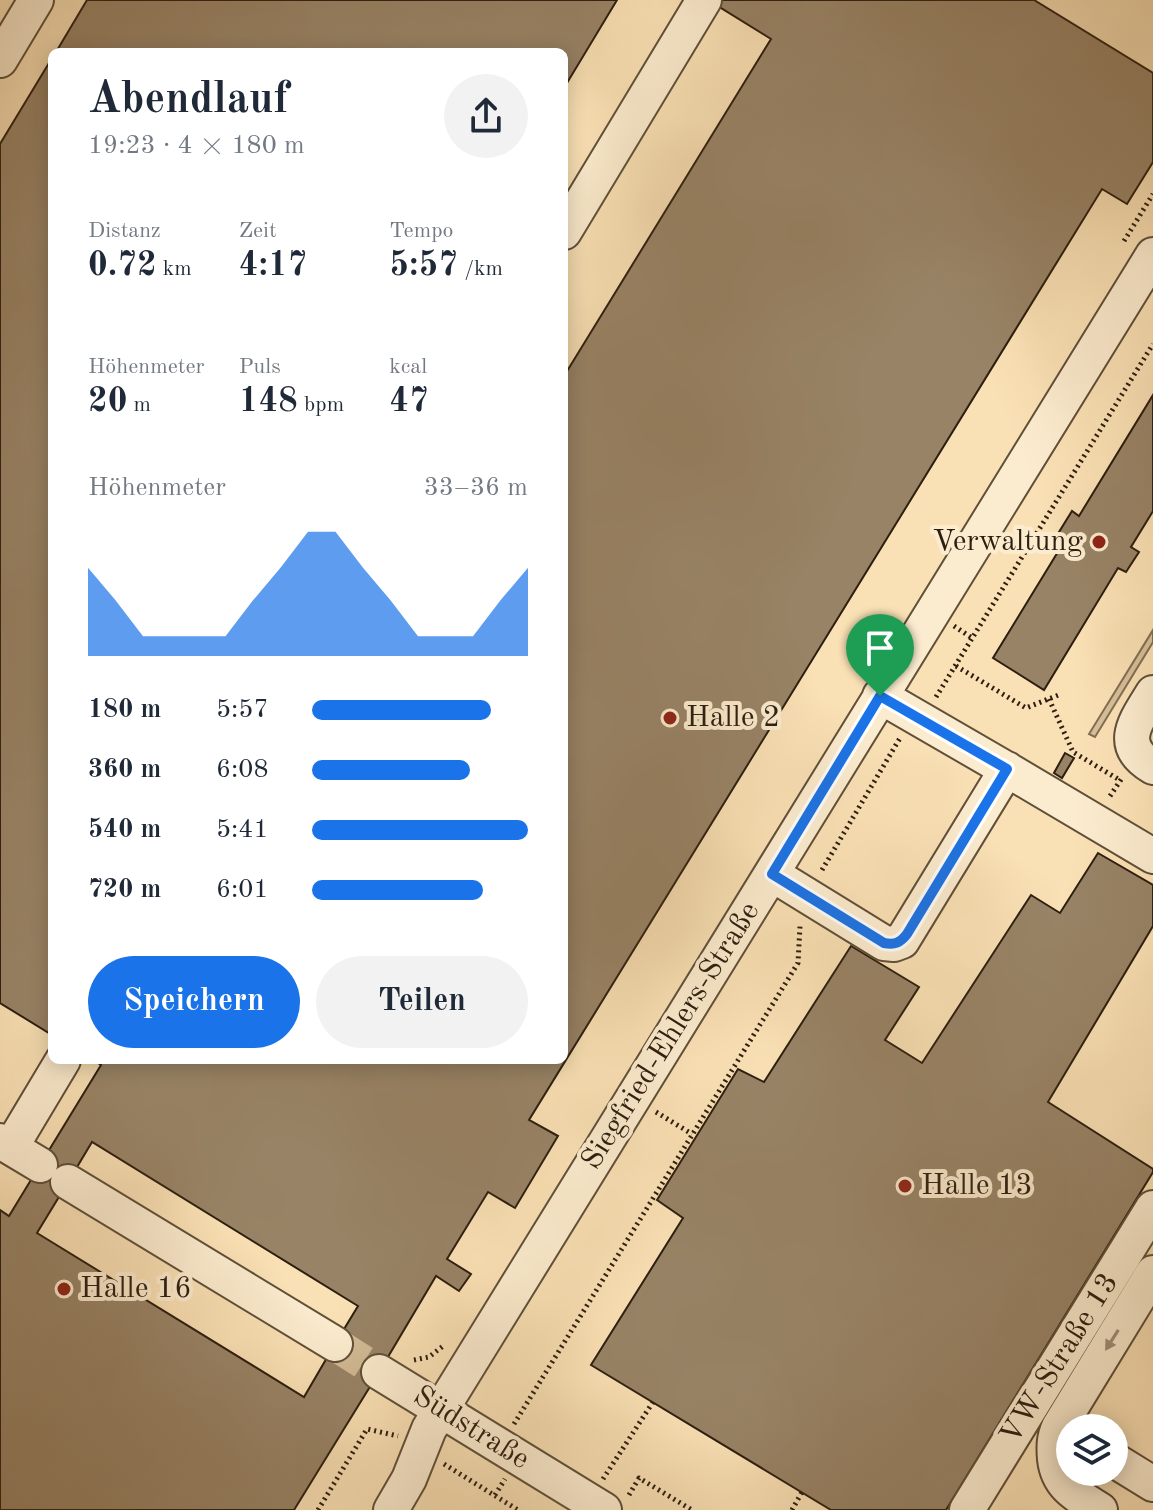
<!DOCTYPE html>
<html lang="de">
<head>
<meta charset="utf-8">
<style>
  :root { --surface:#fff; --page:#f2f2f3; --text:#1f2937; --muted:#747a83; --accent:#1a73e8 }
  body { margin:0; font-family:"Old Standard TT",serif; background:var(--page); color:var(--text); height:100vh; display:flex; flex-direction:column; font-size:30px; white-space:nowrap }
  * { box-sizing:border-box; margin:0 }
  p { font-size:26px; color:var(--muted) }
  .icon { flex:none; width:44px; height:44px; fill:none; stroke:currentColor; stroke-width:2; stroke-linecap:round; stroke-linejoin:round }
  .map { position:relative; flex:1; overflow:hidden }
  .drawer { position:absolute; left:48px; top:48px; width:520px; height:1016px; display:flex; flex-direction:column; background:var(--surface); border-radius:12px; box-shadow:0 4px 20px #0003 }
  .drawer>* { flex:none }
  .controls { position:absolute; left:1056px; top:1414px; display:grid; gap:16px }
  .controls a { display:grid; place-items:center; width:72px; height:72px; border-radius:50%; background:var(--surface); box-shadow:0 4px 20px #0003; font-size:40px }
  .pin { position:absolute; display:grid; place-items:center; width:68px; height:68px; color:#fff; margin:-82px -34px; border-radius:50% 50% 50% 0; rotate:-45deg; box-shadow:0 0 8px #0007 }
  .pin .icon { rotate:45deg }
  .round { display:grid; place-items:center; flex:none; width:84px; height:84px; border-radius:42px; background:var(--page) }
  .summary { display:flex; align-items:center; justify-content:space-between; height:136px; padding:0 40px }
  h1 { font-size:44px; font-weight:800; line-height:60px }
  .stats { display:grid; grid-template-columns:repeat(3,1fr); gap:12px; height:136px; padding:8px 40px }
  .stats div { display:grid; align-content:center }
  .stats b { font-size:34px; font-weight:800 }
  .stats small { font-size:22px; font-weight:400 }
  .stats p { font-size:22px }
  .chart { height:224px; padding:16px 40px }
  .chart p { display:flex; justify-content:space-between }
  .chart svg { width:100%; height:144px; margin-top:8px; fill:var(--accent); opacity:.7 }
  .button { display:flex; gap:16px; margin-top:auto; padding:16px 40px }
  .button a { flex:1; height:92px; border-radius:48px; background:var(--accent); color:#fff; font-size:32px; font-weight:800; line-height:92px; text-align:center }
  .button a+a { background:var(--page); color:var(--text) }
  ul { padding:0 40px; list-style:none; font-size:26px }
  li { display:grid; grid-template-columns:128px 96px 1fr; align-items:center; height:60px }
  li i { height:20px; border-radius:10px; background:var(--accent) }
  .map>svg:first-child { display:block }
</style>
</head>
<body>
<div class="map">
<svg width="1153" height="1510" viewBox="0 0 1153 1510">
  <rect width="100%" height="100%" fill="#fae1b5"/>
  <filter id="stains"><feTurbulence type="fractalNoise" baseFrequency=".0025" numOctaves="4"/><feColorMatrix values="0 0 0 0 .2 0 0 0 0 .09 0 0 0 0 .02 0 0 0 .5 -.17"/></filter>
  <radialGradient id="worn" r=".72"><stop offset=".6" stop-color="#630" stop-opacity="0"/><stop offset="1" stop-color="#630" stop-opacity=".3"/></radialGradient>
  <path fill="#d7c099" stroke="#826f54" stroke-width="2" d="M1153 630V642L1095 737 1089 734Z"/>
  <path fill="#988366" stroke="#2d1e10" stroke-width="2" d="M87 0H617L564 88V52H56Z
    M708 0H1034L1153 73V162L1127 204 1102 189 529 1120 558 1136 515 1208 488 1192 447 1259 471 1274 459 1291 436 1276 379 1372 335 1344 358 1306 92 1142 68 1182 40 1165 101 1065 94 1060H564V376L771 39Z
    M52 58V1035L0 1003V144Z
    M1153 395V511L1131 547 1139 552 1126 572 1118 568 1044 690 993 658 1067 537 1059 532 1072 511 1079 516Z
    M1065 753 1074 758 1062 778 1054 773Z
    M1098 853 1153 885V926L1048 1102 1153 1169V1172L946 1510H831L591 1365 683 1218 657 1200 738 1069 764 1082 851 946 919 987 885 1040 922 1063 1031 895 1060 913Z
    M40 1165 68 1182 37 1233 304 1397 335 1344 379 1372 294 1510H0V1210L9 1216Z"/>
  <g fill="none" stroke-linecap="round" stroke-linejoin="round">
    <path stroke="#d1ba94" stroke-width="34" stroke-dasharray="34 17" stroke-linecap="butt" d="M335 1344 379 1372"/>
    <defs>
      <path id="minor" d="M0 60 36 0
        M564 232 704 0
        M1153 693C1136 721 1116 745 1153 767
        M880 696 1013 773 1153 856
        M772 874 884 943 894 944 902 941 1007 769
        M0 1141 40 1165
        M11 1147 63 1060
        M68 1182 335 1344
        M379 1372 604 1510
        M1114 1460 1153 1484
        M391 1510 409 1479 429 1429 1153 255
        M967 1510 1153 1208
        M1100 1510C1078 1496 1058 1487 1055 1459 1054 1447 1054 1438 1059 1427L1153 1273"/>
    </defs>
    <use href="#minor" stroke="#604f39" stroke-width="38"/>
    <path stroke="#2d1e10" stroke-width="5" stroke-dasharray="2 4" stroke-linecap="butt" d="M1124 241 1153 194
      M954 626 972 638
      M956 666 1026 708 1061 694
      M936 697 1153 344
      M1049 699 1073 752 1118 779
      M1110 796 1122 778
      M822 870 900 738
      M656 1112 692 1134
      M414 1360 429 1357 443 1346
      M514 1424 798 963 800 926
      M444 1464 518 1510
      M603 1479 653 1402
      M495 1495 505 1479
      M629 1495 639 1478 692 1510
      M318 1510 367 1429 398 1436
      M792 1510 802 1492"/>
    <use href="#minor" stroke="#fceccf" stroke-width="34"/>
  </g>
  <defs><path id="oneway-solid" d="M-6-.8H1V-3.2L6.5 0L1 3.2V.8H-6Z" transform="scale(2)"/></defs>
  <use fill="#9f8f79" href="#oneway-solid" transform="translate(1112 1340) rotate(122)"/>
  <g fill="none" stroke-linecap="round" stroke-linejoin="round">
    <defs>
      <path id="route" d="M880 696 1007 769 907 934C900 943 895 945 884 943L772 874Z"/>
    </defs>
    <use href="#route" stroke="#fff" stroke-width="16"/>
    <use href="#route" stroke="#1a73e8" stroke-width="10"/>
  </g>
  <g fill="#8f2418" stroke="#fceccf" stroke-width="3">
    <circle cx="1099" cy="542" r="8"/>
    <circle cx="670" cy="718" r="8"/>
    <circle cx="905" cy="1186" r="8"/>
    <circle cx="64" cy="1289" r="8"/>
  </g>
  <g text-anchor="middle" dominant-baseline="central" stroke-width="8" stroke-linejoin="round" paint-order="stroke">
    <g font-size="30" fill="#2d1e10" stroke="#fceccf" text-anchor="start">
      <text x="1083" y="542" text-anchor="end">Verwaltung</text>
      <text x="686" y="718">Halle 2</text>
      <text x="921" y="1186">Halle 13</text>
      <text x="80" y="1289">Halle 16</text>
    </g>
    <g font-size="30" fill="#2d1e10" stroke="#fceccf">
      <text transform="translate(671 1036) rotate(-58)">Siegfried-Ehlers-Straße</text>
      <text transform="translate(1060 1359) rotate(-58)">VW-Straße 13</text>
      <text transform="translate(471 1428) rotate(32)">Südstraße</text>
    </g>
  </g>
  <rect width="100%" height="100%" filter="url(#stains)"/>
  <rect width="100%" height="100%" fill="url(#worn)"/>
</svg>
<div class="controls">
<a><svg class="icon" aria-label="layers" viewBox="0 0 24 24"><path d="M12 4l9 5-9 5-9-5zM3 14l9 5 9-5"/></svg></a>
</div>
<div class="pin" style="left:880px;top:696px;background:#1e9e55"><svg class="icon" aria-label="arrive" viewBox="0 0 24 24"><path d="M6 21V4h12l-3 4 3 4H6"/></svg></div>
<section class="drawer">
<div class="summary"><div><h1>Abendlauf</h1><p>19:23 · 4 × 180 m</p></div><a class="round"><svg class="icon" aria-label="share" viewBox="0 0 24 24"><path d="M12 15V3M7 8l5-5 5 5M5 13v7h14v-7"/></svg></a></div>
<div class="stats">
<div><p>Distanz</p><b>0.72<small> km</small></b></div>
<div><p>Zeit</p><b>4:17</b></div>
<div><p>Tempo</p><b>5:57<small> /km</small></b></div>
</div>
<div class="stats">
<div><p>Höhenmeter</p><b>20<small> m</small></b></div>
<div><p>Puls</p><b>148<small> bpm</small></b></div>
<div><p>kcal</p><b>47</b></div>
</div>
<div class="chart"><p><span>Höhenmeter</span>33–36 m</p>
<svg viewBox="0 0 160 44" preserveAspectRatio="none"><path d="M0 44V17L10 27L20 38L30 38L40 38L50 38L60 27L70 17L80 6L90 6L100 17L110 27L120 38L130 38L140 38L150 27L160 17V44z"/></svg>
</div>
<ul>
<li><b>180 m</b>5:57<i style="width:83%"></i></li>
<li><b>360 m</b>6:08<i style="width:73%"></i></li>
<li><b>540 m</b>5:41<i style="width:100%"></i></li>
<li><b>720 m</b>6:01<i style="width:79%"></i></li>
</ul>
<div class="button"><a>Speichern</a><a>Teilen</a></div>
</section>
</div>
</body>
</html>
